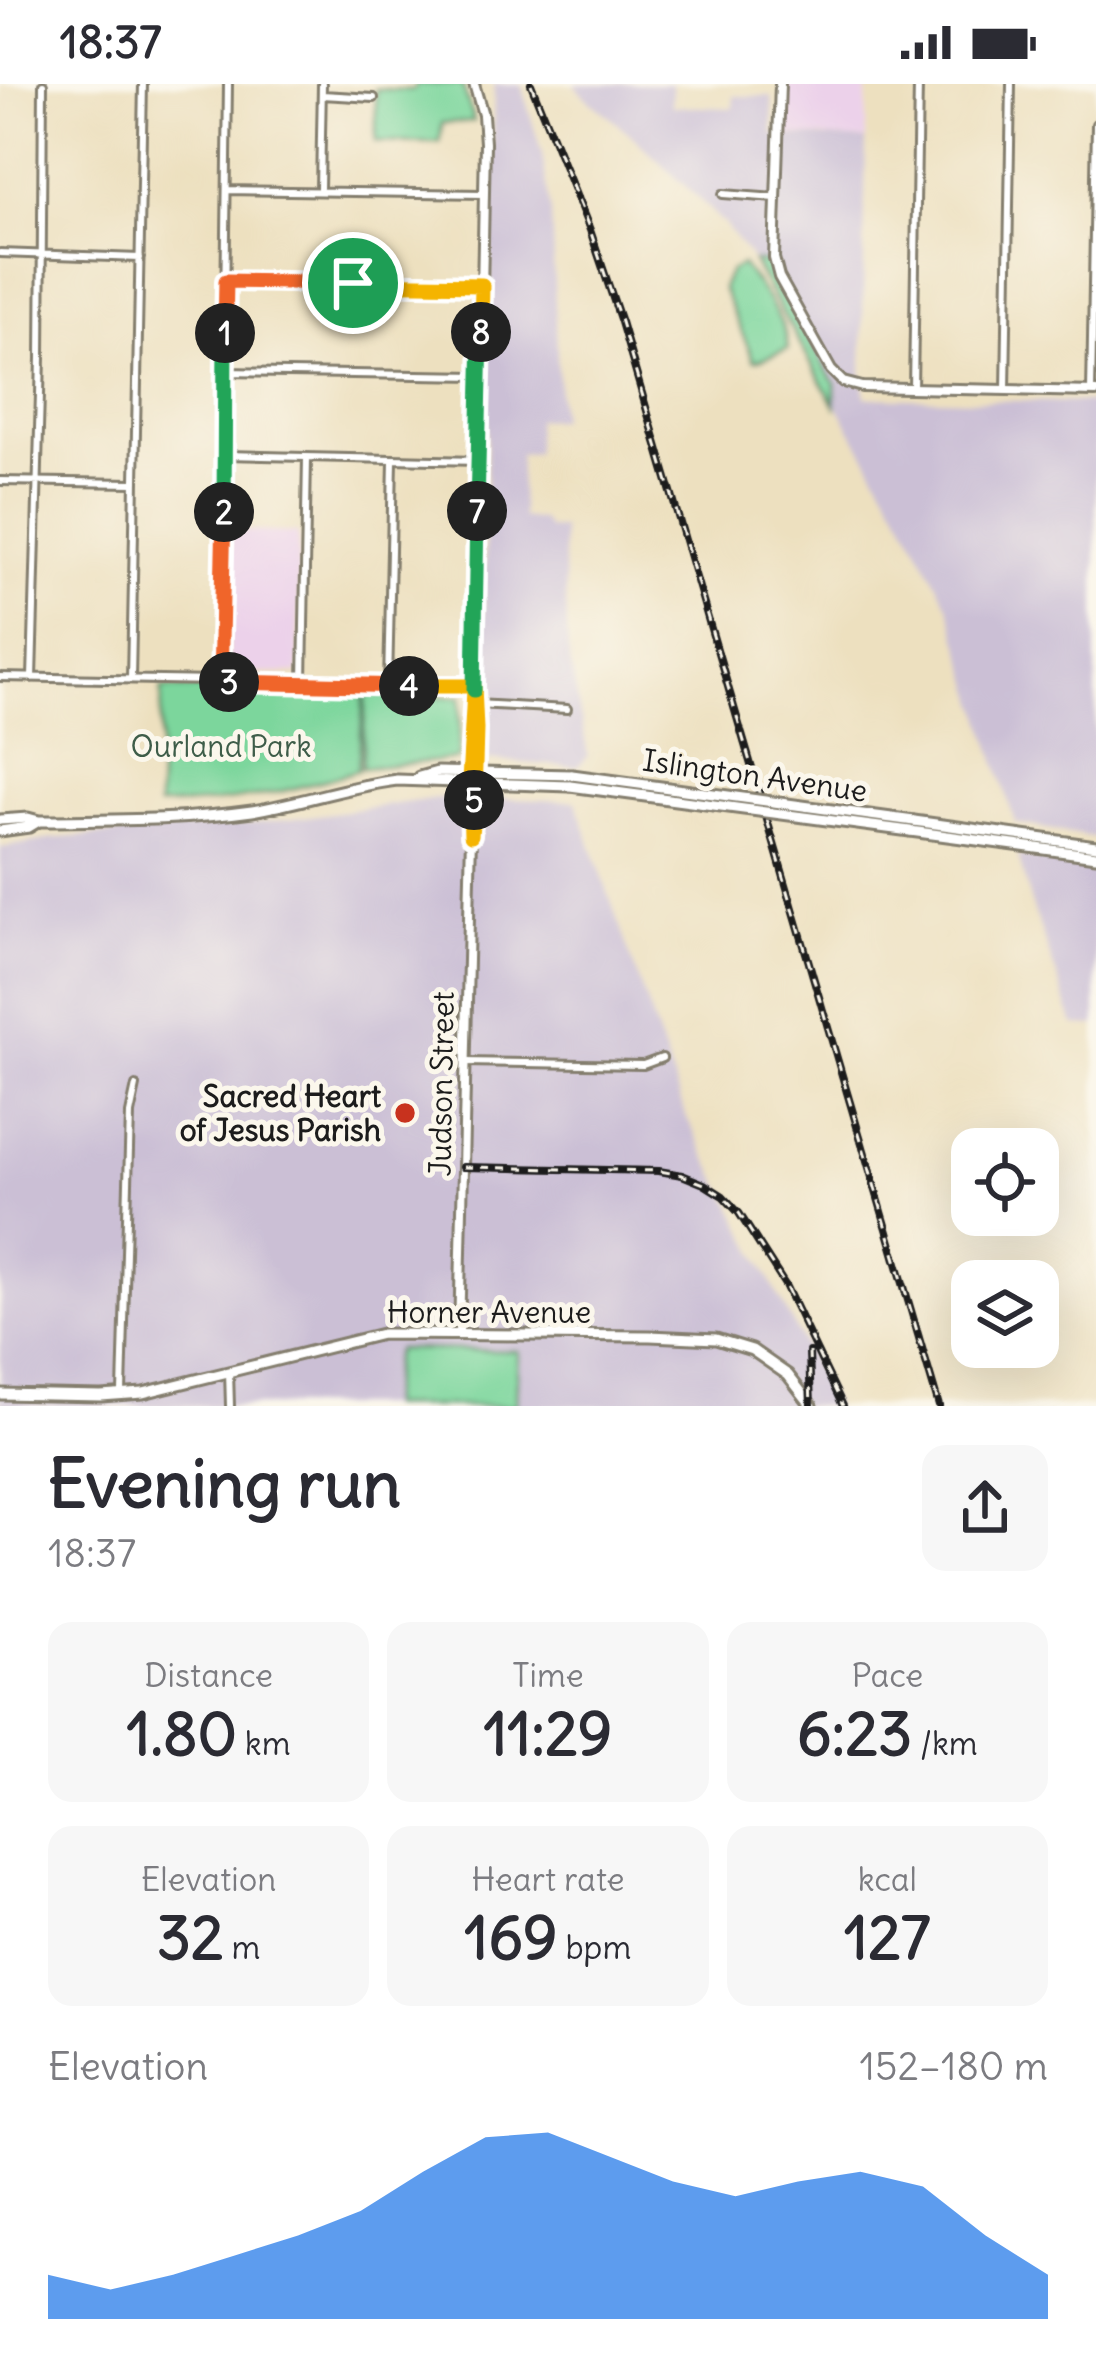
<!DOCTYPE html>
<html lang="en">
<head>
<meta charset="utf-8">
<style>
  :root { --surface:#fff; --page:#f7f7f7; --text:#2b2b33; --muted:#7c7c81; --accent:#1a73e8 }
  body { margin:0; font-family:Delius,sans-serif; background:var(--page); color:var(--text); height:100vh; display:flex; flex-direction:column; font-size:45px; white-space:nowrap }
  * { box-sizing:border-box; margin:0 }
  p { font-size:39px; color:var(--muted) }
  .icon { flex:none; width:66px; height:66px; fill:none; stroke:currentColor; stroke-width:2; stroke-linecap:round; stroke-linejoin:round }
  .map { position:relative; height:1322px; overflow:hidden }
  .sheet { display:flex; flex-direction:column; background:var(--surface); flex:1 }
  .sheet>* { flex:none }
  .fabs { position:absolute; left:951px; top:1044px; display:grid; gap:24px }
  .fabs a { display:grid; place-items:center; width:108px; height:108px; border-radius:24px; background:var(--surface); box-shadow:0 12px 48px #0002; font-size:60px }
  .pin { position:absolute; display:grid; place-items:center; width:102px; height:102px; color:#fff; margin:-51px; border:6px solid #fff; border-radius:50%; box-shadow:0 3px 12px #0007 }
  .km { position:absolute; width:60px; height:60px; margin:-30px; border-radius:50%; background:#222; color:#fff; font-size:33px; line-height:60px; text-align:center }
  .round { display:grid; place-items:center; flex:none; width:126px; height:126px; border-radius:24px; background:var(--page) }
  .head { display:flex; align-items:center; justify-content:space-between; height:204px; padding:0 48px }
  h1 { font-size:66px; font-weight:800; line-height:90px }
  .stats { display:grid; grid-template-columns:repeat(3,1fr); gap:18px; height:204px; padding:12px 48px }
  .stats div { display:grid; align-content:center; border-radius:24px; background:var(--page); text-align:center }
  .stats b { font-size:60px; font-weight:800 }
  .stats small { font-size:33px; font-weight:400 }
  .stats p { font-size:33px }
  .chart { height:336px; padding:24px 48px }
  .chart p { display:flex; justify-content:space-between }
  .chart svg { width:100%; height:216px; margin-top:12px; fill:var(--accent); opacity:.7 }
  .status { display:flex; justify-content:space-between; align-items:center; height:84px; padding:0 60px; background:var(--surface); direction:ltr }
  .status svg { height:33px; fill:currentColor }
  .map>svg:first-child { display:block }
</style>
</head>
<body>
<div class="status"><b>18:37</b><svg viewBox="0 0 49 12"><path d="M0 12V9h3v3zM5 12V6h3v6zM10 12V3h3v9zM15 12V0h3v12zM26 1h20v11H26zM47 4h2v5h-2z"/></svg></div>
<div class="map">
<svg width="1096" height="1322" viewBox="0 0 1096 1322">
  <rect width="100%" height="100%" fill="#fbf7ec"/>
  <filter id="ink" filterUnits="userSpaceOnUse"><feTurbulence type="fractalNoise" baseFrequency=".00833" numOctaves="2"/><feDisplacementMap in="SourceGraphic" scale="24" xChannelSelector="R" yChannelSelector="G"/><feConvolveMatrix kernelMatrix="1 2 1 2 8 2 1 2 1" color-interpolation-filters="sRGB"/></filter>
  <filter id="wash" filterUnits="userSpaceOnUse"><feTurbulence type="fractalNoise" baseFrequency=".004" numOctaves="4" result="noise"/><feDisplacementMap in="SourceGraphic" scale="48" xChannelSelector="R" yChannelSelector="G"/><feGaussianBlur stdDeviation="2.7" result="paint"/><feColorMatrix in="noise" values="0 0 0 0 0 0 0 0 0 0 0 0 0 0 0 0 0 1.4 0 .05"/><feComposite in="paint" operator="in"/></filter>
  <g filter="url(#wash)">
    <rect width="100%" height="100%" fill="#ede0bf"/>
    <path fill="#ecd1ea" d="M786 0H867L866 56 786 51Z
      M231 446 298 449 299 589 228 590Z"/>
    <path fill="#cbbfd5" d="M494 0H521L542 70 551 127 560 335 536 336V369L519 370 522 434 542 436 548 445 562 444 568 567 588 672 577 683 486 676 481 670Z
      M574 0H672V22L733 24 734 12H772L773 51 866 56 862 290 866 313 1096 319V754L1015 739 948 521 905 438 749 172 724 140 696 112 632 52 581 9Z
      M445 713 576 717 686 1032 835 1322H0V764L58 754 269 738Z
      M1018 771 1096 785V942L1074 941 1029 813Z"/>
    <path fill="#7cd69c" stroke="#4c795c" stroke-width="3" d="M417 0H462L474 37 442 39 440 59 376 58V5L413 6Z
      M753 178H764L772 183 825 284 835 299V321Z
      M742 181C760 204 786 235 788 265L759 276H754L722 204 730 187Z
      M162 604 364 608 358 686C286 709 234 720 158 722Z
      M366 610 461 613 458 675 362 684Z
      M397 1265 518 1267 516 1322H388L394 1272Z"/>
  </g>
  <g filter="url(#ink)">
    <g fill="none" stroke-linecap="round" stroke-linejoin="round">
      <defs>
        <path id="minor" d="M322 11 374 14
          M320 104 322 0
          M228 106 483 110
          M723 110 776 114
          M0 169 140 174
          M226 197 481 201
          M225 288 480 292
          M913 304 918 0
          M1006 306 1011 0
          M1091 308 1096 40
          M225 371 478 377
          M0 397 134 399
          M0 593 474 602
          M32 594 41 274 43 0
          M131 595 143 0
          M220 598 228 0
          M303 598 307 374
          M388 601 393 377
          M475 620 567 625
          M465 978 643 981 662 974
          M229 1287 230 1322
          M122 1308 130 1030 136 1002"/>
        <path id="tertiary" d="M780 0 774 174 779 193 831 286 843 298 862 303 1096 308
          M468 731 472 638
          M459 1251 471 751 476 645 474 602 485 59 483 31 474 0"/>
        <path id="secondary" d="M419 693 437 688 572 691
          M0 736 28 734 39 737C111 736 181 737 252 727 301 719 348 702 397 696L570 702
          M914 737 1096 762
          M0 747 29 743 39 737
          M910 747 1096 772
          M0 1310 101 1312 143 1309 382 1250 650 1252 716 1255 752 1266 788 1291 812 1322"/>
      </defs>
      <use href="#minor" stroke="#847e6e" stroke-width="12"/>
      <use href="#tertiary" stroke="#847e6e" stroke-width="14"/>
      <use href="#secondary" stroke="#847e6e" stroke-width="15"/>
      <use href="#minor" stroke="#fff" stroke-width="6"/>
      <use href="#tertiary" stroke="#fff" stroke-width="8"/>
      <use href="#secondary" stroke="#fff" stroke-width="9"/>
      <defs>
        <path id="rail" d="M531 0 590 146 621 238 939 1322
          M463 1083 659 1087 682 1091 704 1100 723 1112 739 1129 785 1201 843 1322
          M809 1268 811 1322"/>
      </defs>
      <use href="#rail" stroke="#1c1c1c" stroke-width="8"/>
      <use href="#rail" stroke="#fbf7ec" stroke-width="3" stroke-dasharray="9" stroke-linecap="butt"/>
      <defs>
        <path id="secondary-bridge" d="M572 691 914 737
          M570 702 910 747"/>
      </defs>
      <use href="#secondary-bridge" stroke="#847e6e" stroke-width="15" stroke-linecap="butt"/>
      <use href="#secondary-bridge" stroke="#fff" stroke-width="9"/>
    </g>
  </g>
  <g fill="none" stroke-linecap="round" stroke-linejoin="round" filter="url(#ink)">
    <defs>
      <path id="split-1" d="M225 249 226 197 353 199"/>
      <path id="split-2" d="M224 428 225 249"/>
      <path id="split-3" d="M224 428 220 598H229"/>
      <path id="split-4" d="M229 598 409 602"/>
      <path id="split-5" d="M409 602H474L476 645 474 716"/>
      <path id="split-6" d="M474 606 469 698 471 751 474 716"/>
      <path id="split-7" d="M474 606 477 427"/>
      <path id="split-8" d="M477 427 481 248"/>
      <path id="split-9" d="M353 199 482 201 481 248"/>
    </defs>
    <use href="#split-1" stroke="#fff" stroke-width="24"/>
    <use href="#split-2" stroke="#fff" stroke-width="24"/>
    <use href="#split-3" stroke="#fff" stroke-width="24"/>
    <use href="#split-4" stroke="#fff" stroke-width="24"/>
    <use href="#split-5" stroke="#fff" stroke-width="24"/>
    <use href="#split-6" stroke="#fff" stroke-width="24"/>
    <use href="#split-7" stroke="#fff" stroke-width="24"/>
    <use href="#split-8" stroke="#fff" stroke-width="24"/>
    <use href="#split-9" stroke="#fff" stroke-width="24"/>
    <use href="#split-1" stroke="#f0652b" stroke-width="15"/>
    <use href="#split-2" stroke="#22a559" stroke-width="15"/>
    <use href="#split-3" stroke="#f0652b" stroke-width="15"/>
    <use href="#split-4" stroke="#f0652b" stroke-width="15"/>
    <use href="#split-5" stroke="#f5b400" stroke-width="15"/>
    <use href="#split-6" stroke="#f5b400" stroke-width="15"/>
    <use href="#split-7" stroke="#22a559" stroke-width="15"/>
    <use href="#split-8" stroke="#22a559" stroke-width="15"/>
    <use href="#split-9" stroke="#f5b400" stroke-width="15"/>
  </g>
  <circle fill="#c8321e" stroke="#fbf7ec" stroke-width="4.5" cx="405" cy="1029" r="12"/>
  <g text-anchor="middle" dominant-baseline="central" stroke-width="10" stroke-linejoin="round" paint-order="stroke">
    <g font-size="30" fill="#3e5d49" stroke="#fbf7ec">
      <text x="221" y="662">Ourland Park</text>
    </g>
    <g font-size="30" fill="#1c1c1c" stroke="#fbf7ec">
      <text transform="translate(755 691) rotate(8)">Islington Avenue</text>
      <text transform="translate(441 1000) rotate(-89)">Judson Street</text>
      <text x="489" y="1228">Horner Avenue</text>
    </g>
    <g font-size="30" font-weight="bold" fill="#1c1c1c" stroke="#fbf7ec" text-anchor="end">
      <text x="381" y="1012">Sacred Heart<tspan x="381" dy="34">of Jesus Parish</tspan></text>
    </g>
  </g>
</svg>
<div class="fabs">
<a><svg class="icon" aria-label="locate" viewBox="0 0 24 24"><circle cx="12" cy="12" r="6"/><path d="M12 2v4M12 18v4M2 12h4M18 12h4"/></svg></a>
<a><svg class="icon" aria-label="layers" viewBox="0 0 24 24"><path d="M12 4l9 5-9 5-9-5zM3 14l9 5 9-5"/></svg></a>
</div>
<div class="pin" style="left:353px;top:199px;background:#1e9e55"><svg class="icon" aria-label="arrive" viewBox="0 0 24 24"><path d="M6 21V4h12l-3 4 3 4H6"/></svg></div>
<b class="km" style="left:225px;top:249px">1</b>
<b class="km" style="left:224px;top:428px">2</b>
<b class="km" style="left:229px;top:598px">3</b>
<b class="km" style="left:409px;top:602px">4</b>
<b class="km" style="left:474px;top:716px">5</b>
<b class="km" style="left:477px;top:427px">7</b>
<b class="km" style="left:481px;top:248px">8</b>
</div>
<section class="sheet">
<div class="head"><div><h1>Evening run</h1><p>18:37</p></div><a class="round"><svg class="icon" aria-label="share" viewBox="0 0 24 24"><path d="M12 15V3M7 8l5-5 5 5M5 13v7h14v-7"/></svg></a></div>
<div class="stats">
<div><p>Distance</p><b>1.80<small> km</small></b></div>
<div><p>Time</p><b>11:29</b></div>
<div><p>Pace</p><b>6:23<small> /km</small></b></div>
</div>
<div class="stats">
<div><p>Elevation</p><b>32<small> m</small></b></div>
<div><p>Heart rate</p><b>169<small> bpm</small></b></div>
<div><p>kcal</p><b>127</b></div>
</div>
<div class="chart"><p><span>Elevation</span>152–180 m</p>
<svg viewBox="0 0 160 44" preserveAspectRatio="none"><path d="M0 44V35L10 38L20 35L30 31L40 27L50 22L60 14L70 7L80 6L90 11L100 16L110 19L120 16L130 14L140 17L150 27L160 35V44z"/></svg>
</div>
</section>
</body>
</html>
